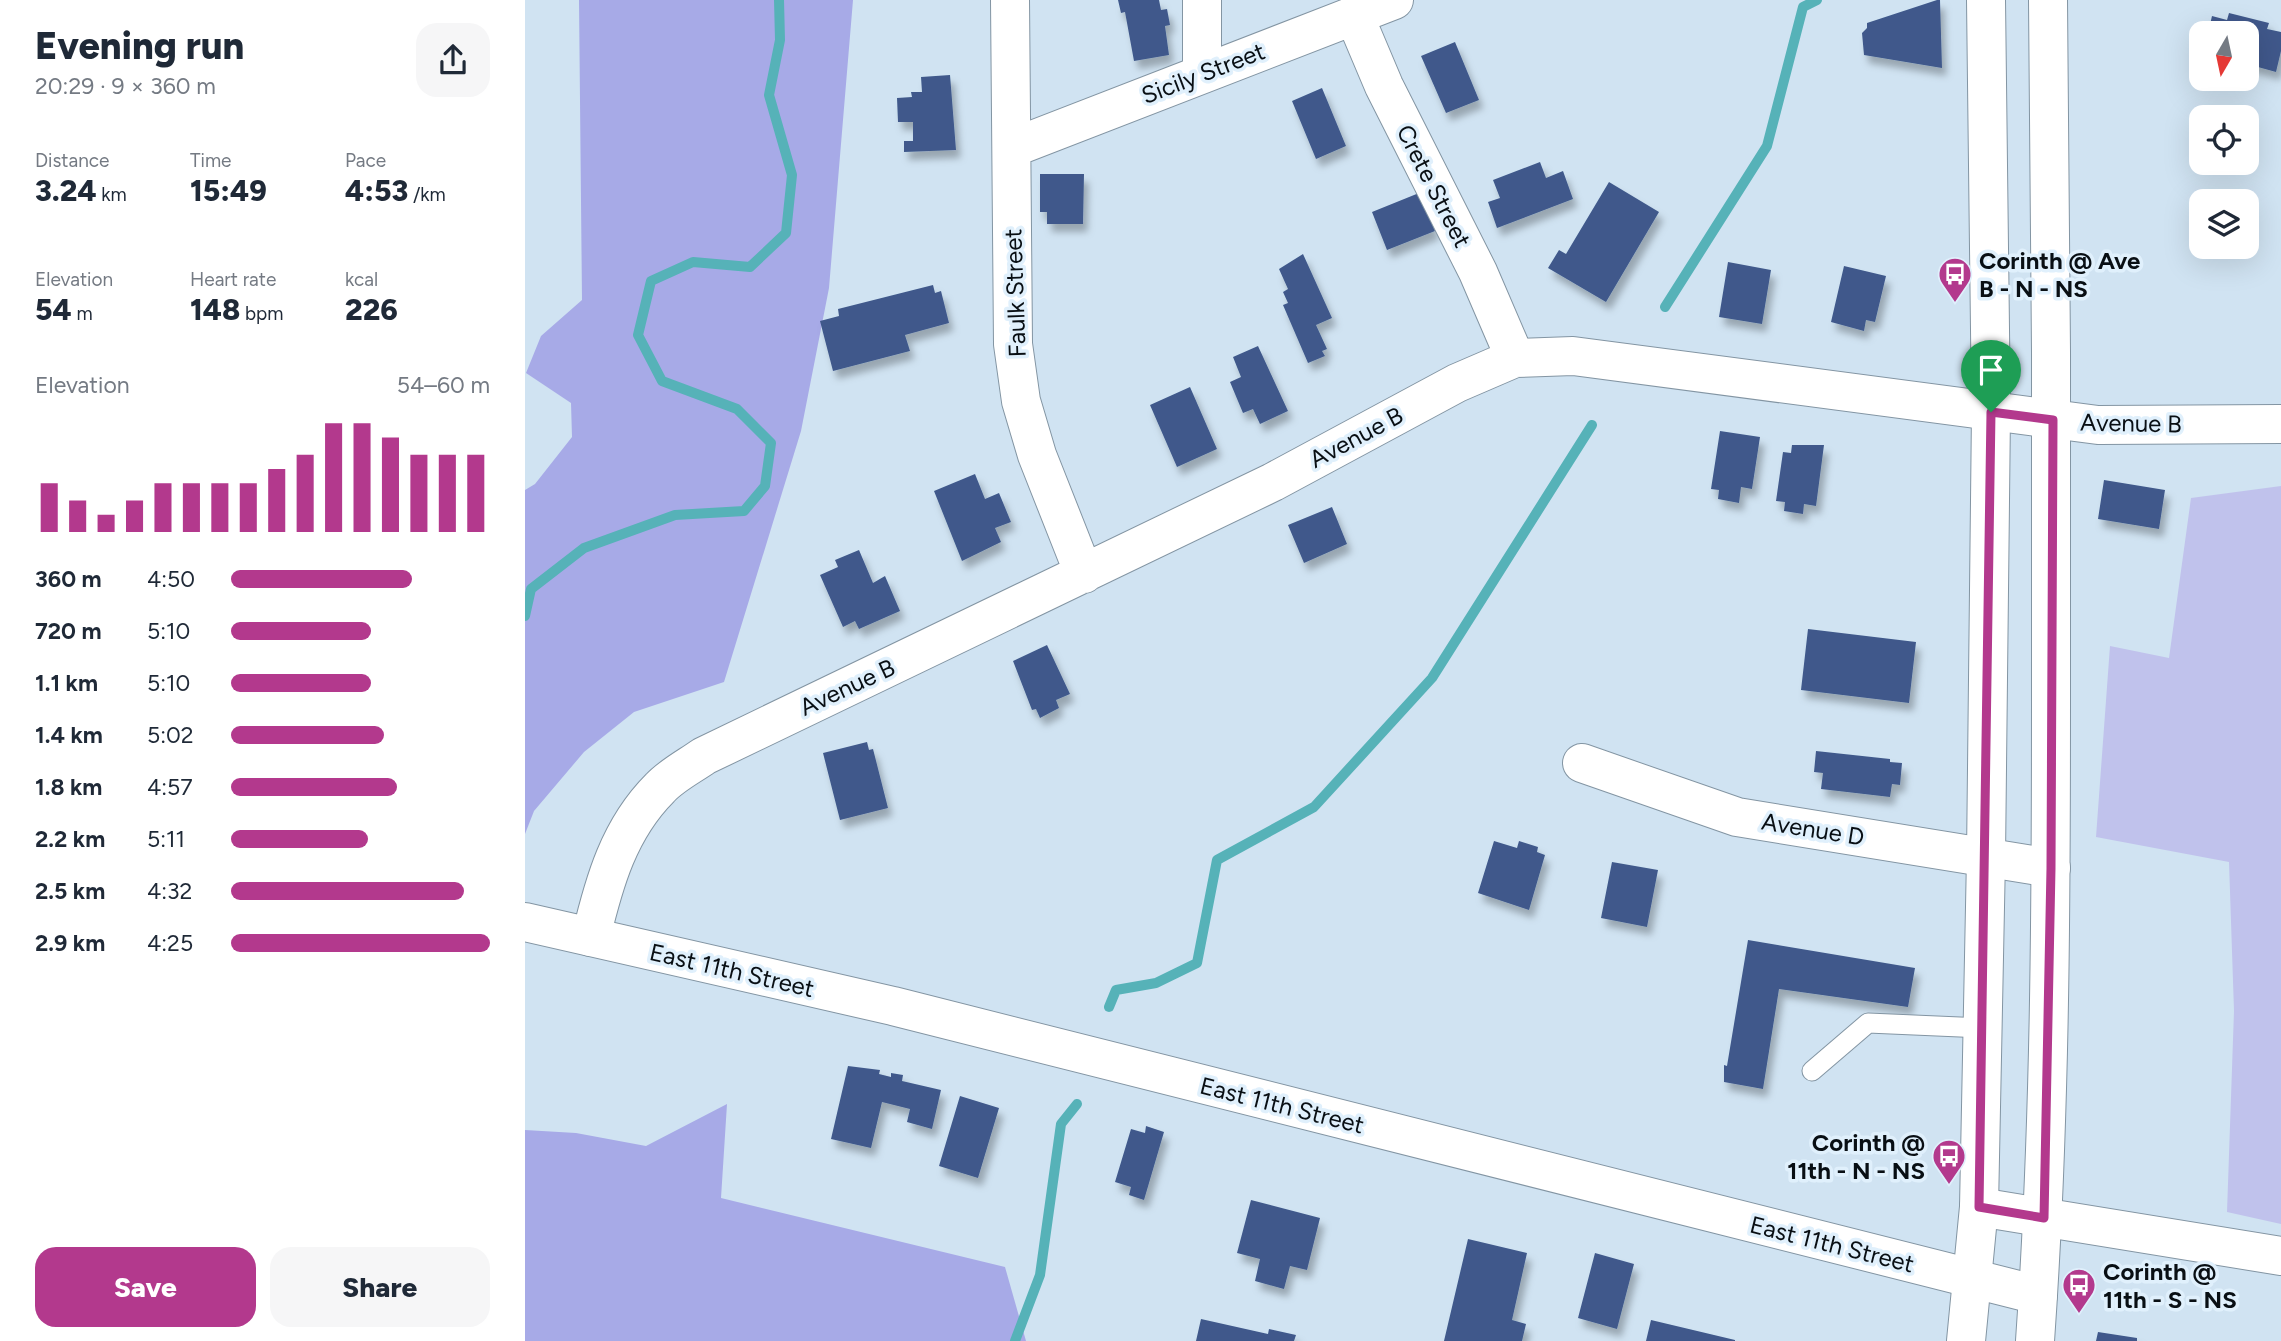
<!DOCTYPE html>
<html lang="en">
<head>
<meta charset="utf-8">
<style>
  :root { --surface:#fff; --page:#f6f6f7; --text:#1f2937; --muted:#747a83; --accent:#b3398d }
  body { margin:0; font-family:Figtree,sans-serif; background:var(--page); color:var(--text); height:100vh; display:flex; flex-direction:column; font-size:26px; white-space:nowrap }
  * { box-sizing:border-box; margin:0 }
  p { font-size:23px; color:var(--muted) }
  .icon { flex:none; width:38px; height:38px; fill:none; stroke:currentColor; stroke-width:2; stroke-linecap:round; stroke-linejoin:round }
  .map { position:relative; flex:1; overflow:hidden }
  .drawer { display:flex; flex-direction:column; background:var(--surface); width:525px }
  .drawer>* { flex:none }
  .needle { width:46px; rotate:189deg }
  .buttons { position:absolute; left:1664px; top:21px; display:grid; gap:14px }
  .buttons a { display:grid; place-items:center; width:70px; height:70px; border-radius:14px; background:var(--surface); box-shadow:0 7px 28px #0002; font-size:35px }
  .pin { position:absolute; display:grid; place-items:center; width:60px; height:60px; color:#fff; margin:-72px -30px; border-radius:50% 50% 50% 0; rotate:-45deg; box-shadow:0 0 7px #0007 }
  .pin .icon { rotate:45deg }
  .round { display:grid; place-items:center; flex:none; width:74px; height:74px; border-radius:21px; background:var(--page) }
  .overview { display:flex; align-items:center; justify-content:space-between; height:119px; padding:0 35px }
  h1 { font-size:38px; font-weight:800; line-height:52px }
  .metrics { display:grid; grid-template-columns:repeat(3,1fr); gap:10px; height:119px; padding:7px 35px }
  .metrics div { display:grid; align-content:center }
  .metrics b { font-size:30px; font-weight:800 }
  .metrics small { font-size:19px; font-weight:400 }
  .metrics p { font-size:19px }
  .chart { height:196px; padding:14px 35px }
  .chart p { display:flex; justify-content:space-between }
  .chart svg { width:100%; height:126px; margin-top:7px; stroke:var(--accent); stroke-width:6 }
  .action { display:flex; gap:14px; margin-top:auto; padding:14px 35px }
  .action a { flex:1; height:80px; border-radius:21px; background:var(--accent); color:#fff; font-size:28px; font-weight:800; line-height:80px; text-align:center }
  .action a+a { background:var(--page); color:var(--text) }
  ul { padding:0 35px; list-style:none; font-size:23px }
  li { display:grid; grid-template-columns:112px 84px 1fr; align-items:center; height:52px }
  li i { height:18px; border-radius:9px; background:var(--accent) }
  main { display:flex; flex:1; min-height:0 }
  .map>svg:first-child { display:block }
</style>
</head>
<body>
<main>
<section class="drawer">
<div class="overview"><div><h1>Evening run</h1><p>20:29 · 9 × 360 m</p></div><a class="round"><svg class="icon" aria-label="share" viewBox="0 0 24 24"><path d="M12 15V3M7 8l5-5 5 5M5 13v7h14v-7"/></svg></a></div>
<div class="metrics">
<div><p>Distance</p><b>3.24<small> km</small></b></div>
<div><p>Time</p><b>15:49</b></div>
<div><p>Pace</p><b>4:53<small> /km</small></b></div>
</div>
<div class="metrics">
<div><p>Elevation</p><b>54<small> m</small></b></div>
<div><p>Heart rate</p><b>148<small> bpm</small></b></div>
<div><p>kcal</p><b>226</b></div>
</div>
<div class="chart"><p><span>Elevation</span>54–60 m</p>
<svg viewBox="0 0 160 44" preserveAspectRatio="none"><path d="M5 44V27M15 44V33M25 44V38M35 44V33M45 44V27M55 44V27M65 44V27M75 44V27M85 44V22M95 44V17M105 44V6M115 44V6M125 44V11M135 44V17M145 44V17M155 44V17"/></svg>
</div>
<ul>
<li><b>360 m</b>4:50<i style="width:70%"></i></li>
<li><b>720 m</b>5:10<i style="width:54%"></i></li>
<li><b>1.1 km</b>5:10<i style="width:54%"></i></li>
<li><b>1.4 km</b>5:02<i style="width:59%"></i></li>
<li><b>1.8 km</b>4:57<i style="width:64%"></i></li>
<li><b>2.2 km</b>5:11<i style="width:53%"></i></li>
<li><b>2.5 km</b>4:32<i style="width:90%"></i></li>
<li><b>2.9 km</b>4:25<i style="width:100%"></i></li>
</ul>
<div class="action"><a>Save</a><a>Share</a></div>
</section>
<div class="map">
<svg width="1756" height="1341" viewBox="0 0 1756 1341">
  <defs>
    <filter id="shadow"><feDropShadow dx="4.5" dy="8" stdDeviation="3.5" flood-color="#0004"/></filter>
  </defs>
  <rect width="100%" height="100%" fill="#d0e3f2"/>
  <path fill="#c0c2ec" d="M1756 486V1224L1702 1212 1709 1011 1704 862 1571 837 1585 646 1644 658 1666 498Z"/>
  <path fill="#a7aae7" d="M54 0H328L304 288 276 431 199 682 109 712 59 752 9 811 0 834V490L10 484 47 437 46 403 1 373 16 336 57 300Z
    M202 1104 196 1198 480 1267 501 1341H0V1130L51 1133 121 1146Z"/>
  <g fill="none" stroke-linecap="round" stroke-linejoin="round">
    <path stroke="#56b2b8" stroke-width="10" d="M1140 307 1242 146 1278 7 1292 0
      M0 616 6 589 59 548 150 515 219 511 240 486 246 443 212 409 137 381 113 335 126 281 168 262 225 267 261 233 267 175 244 95 255 40 254 0
      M584 1007 591 990 631 983 672 963 692 860 789 807 907 678 1067 425
      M490 1341 515 1275 536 1124 552 1104"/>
  </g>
  <path fill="#3f598b" filter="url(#shadow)" d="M593 0H634L636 10 642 9 645 25 640 26 644 55 609 61 600 12 596 13Z
    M1412 0H1415L1417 68 1339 55 1337 33 1342 28V23Z
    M1704 13 1744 23 1742 29 1756 32V51L1751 72 1722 64V33H1683L1687 16 1702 20Z
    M930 42 954 100 921 113 896 56Z
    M425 75 431 150 379 152V141H388V122H373L372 98 387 97 386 92H397L396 77Z
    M797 88 821 146 791 159 767 101Z
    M1015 162 1021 178 1038 171 1048 199 972 228 963 202 975 198 968 180Z
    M515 174H559L558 224H522V212H515Z
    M1084 182 1134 212 1081 302 1023 268 1034 250 1041 254Z
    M894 193 910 231 862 250 847 212Z
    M778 254 807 318 791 325 802 349 797 351 800 356 783 363 758 305 763 303 758 292 763 289 754 269Z
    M1203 262 1246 270 1237 324 1194 317Z
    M1319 266 1361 276 1350 322 1341 320 1339 331 1306 322Z
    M408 285 410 293 416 291 424 323 380 335 385 351 308 371 295 321 314 316 313 309Z
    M733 346 763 411 735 424 728 409 718 413 705 382 716 377 708 357Z
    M665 387 692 449 652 467 625 405Z
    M1195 431 1235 437 1227 489 1216 487 1214 503 1193 499 1194 490 1186 489Z
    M1267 445H1299L1291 506 1279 504 1278 514 1259 511 1260 502 1251 501 1258 452 1266 453Z
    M450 474 460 499 474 493 486 522 470 528 476 542 437 561 409 491Z
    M1579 480 1640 490 1634 529 1573 519Z
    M807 507 822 544 779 563 763 525Z
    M334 550 348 583 360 576 375 611 334 629 330 621 318 627 295 575 313 567 310 560Z
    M1283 629 1391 642 1384 703 1276 690Z
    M522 645 545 694 531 700 534 708 515 718 511 709 507 710 488 661Z
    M342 742 344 750 348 749 363 808 315 820 298 753Z
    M1291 751 1365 759V762L1377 763 1375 785 1367 784 1365 797 1296 789 1298 773 1289 772Z
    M969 841 992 848 994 841 1013 847 1012 852 1020 855 1004 910 953 893Z
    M1087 862 1133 870 1122 927 1076 918Z
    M1223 940 1390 968 1383 1007 1254 989 1238 1089 1199 1082V1065L1202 1066Z
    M323 1066 355 1070 354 1074 366 1077V1073L378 1075 377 1081 416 1090 407 1129 382 1122 385 1109 357 1102 346 1148 306 1139Z
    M435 1096 474 1108 453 1178 414 1166Z
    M621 1126 639 1132 619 1200 604 1195 606 1187 590 1182 606 1129 620 1133Z
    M726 1200 795 1218 782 1270 765 1266 759 1289 730 1281 735 1259 712 1253Z
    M943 1239 1002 1253 987 1320 1001 1324 997 1341H919Z
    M1070 1253 1109 1264 1092 1329 1053 1318Z
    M676 1319 743 1334 744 1329 771 1335 769 1341H671Z
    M1126 1320 1210 1340V1341H1121Z
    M1573 1332 1612 1338V1341H1571Z"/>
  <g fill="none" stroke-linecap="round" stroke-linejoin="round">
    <defs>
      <path id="service" d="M1287 1071 1343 1023 1458 1028"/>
      <path id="minor" d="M485 0 488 344 496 401 512 455 559 574
        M677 0V73
        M829 15 859 86 953 272 990 358
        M487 148 869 0
        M1057 763 1212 817 1526 868
        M66 937C79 882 94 829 135 788 147 775 165 766 179 756L748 482 932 383 990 358 1048 356 1573 425 1756 424
        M1454 1207 1756 1256"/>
      <path id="tertiary" d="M0 922 368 1006 1513 1295"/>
      <path id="secondary" d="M1441 1341 1454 1207 1461 857 1466 412 1461 0
        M1510 1341C1525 1128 1526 914 1526 701 1527 467 1526 234 1523 0"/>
    </defs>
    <use href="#service" stroke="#8395a3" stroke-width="21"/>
    <use href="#minor" stroke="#8395a3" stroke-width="40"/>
    <use href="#tertiary" stroke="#8395a3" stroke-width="40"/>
    <use href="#secondary" stroke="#8395a3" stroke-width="40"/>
    <use href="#service" stroke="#fff" stroke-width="19"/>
    <use href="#minor" stroke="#fff" stroke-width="38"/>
    <use href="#tertiary" stroke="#fff" stroke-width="38"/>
    <use href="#secondary" stroke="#fff" stroke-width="38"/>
  </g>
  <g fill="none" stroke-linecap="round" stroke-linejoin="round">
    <defs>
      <path id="route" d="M1466 412 1528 420 1526 868 1519 1218 1454 1207Z"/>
    </defs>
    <use href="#route" stroke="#fff" stroke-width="14"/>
    <use href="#route" stroke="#b3398d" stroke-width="9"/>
  </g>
  <defs>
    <symbol id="bus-pin" viewBox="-11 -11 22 30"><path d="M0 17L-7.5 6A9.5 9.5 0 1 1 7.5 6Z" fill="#b3398d" stroke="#e0f0fc"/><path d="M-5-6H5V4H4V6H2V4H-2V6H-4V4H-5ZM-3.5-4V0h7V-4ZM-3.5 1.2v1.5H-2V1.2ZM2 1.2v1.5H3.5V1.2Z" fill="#fff"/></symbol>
  </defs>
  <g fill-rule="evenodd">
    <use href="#bus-pin" x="1411" y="255" width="38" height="52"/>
    <use href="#bus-pin" x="1405" y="1137" width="38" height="52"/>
    <use href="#bus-pin" x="1535" y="1266" width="38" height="52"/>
  </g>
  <g text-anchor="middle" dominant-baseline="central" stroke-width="7" stroke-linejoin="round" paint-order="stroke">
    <g font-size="24" fill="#090f14" stroke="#e0f0fc">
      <text transform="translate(678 73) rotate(-21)">Sicily Street</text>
      <text transform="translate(909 186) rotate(63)">Crete Street</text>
      <text transform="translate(490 293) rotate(-92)">Faulk Street</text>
      <text transform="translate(1606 423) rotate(1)">Avenue B</text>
      <text transform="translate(831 437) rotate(-28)">Avenue B</text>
      <text transform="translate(322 687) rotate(-25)">Avenue B</text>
      <text transform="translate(1288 829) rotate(9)">Avenue D</text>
      <text transform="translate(207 970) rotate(13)">East 11th Street</text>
      <text transform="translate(757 1105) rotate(14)">East 11th Street</text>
      <text transform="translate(1307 1244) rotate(14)">East 11th Street</text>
    </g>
    <g font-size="24" font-weight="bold" fill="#090f14" stroke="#e0f0fc" text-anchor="start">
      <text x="1454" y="260">Corinth @ Ave<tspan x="1454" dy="28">B - N - NS</tspan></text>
      <text x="1400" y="1142" text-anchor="end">Corinth @<tspan x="1400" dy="28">11th - N - NS</tspan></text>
      <text x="1578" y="1271">Corinth @<tspan x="1578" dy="28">11th - S - NS</tspan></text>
    </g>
  </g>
</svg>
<div class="buttons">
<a><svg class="needle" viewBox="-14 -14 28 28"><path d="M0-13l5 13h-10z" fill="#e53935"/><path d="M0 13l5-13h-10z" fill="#747a83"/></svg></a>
<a><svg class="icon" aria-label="locate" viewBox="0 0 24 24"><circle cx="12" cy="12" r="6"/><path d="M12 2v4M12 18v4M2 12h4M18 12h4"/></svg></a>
<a><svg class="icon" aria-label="layers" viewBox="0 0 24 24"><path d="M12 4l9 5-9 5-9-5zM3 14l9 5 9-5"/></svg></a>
</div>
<div class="pin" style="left:1466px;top:412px;background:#1e9e55"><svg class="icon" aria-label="arrive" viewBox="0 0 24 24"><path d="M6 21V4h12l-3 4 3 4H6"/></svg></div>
</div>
</main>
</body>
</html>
